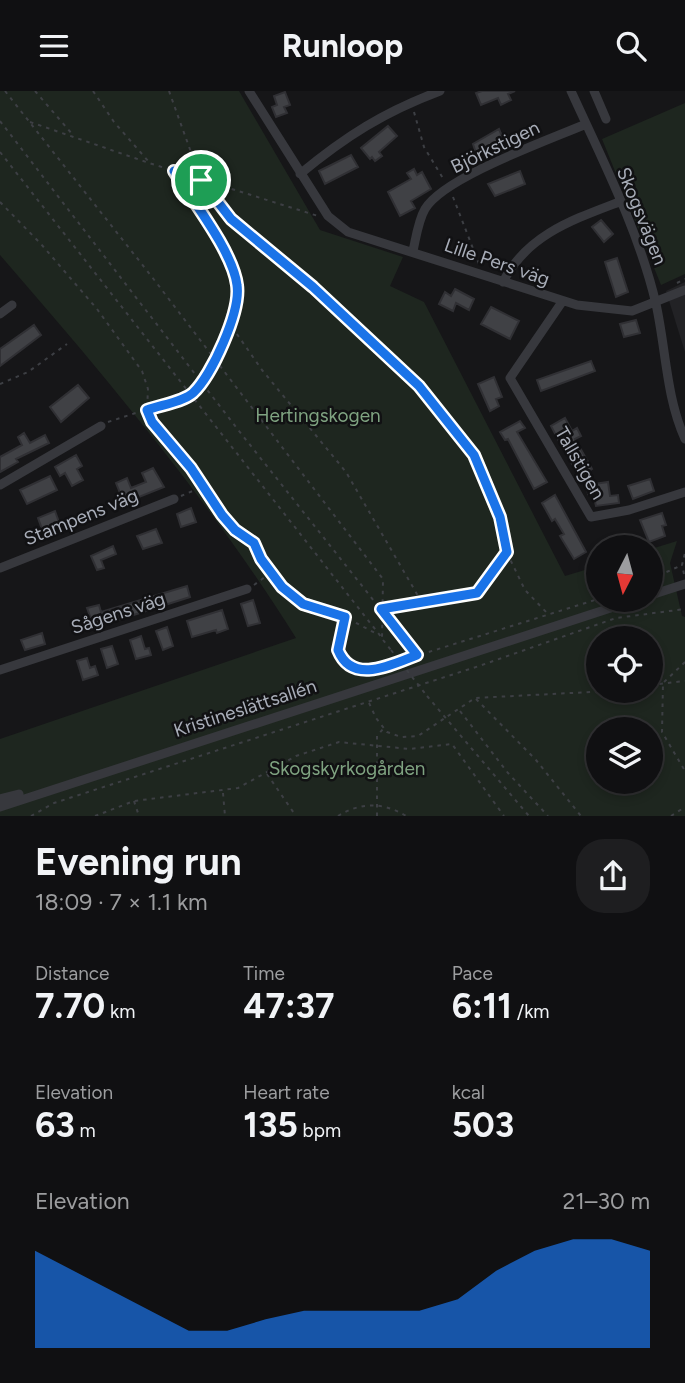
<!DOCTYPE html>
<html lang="en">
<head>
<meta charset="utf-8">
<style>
  :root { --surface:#101012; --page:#1e1e20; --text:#f1f3f6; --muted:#9c9d9f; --line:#303032; --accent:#1a73e8 }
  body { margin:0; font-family:Figtree,sans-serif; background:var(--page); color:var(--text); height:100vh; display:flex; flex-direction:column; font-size:26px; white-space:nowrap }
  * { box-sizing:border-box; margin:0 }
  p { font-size:23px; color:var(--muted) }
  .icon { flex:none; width:38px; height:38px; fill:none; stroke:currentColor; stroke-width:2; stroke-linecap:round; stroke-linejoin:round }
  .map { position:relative; height:725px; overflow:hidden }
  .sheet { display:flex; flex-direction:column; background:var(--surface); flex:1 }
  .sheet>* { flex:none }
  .needle { width:46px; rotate:186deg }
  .controls { position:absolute; left:586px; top:444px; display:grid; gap:14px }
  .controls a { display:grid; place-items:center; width:77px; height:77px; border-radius:50%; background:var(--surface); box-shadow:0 4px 10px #0003,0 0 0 2px var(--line); font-size:35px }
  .pin { position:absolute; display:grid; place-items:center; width:60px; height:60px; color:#fff; margin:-30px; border:4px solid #fff; border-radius:50%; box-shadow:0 2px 7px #0007 }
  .round { display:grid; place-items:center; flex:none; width:74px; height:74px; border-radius:28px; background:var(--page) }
  .overview { display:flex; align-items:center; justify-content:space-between; height:119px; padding:0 35px }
  h1 { font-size:38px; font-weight:700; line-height:52px }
  .metrics { display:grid; grid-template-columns:repeat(3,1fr); gap:10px; height:119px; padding:7px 35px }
  .metrics div { display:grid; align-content:center }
  .metrics b { font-size:35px; font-weight:700 }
  .metrics small { font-size:19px; font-weight:400 }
  .metrics p { font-size:19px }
  .chart { height:196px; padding:14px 35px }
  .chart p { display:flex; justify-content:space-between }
  .chart svg { width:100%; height:126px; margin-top:7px; fill:var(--accent); opacity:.7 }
  header { display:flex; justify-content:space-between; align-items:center; height:91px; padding:0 35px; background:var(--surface); font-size:32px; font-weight:700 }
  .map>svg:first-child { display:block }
</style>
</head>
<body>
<header><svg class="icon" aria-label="menu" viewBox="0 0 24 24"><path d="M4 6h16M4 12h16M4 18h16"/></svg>Runloop<svg class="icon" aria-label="search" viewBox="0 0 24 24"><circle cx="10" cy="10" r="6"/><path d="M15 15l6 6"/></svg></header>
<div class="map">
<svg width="685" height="725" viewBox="0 0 685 725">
  <rect width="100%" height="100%" fill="#161618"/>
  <path fill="#222225" d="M685 191V261L666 200Z"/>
  <path fill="#1e261f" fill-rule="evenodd" d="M0 0H239L320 139 403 166 390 195 424 211 565 485 598 475V509H651V458L677 450 670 472 682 525 685 526V725H0V648L296 547C210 410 106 286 0 164ZM598 548H651V600H598ZM598 639H651V691H598Z
    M685 12V183L661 194 602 48Z"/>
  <path fill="#404145" stroke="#303034" stroke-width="2" d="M482 0H515L508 3 511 9 501 14 498 7 481 14 476 2Z
    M285 1 290 14 284 16 287 22 276 26 272 16 277 14 274 5Z
    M388 35 397 45 379 61 382 65 375 70 372 66 370 68 361 57Z
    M499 38 504 50 477 65 473 53Z
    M351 64 358 76 325 93 319 80Z
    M414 78 417 84 422 81 431 98 411 110 415 117 400 125 388 101 411 88 407 82Z
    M520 80 525 93 495 105 488 93Z
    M601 129 613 143 604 151 592 136Z
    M617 167 628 201 616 206 605 171Z
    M455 198 474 208 469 219 456 212 453 220 439 213 445 201 451 205Z
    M491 216 519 230 510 248 481 233Z
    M636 229 640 242 624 246 620 233Z
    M34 234 41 244 0 275V258Z
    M591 270 595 280 541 300 537 289Z
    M494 286 502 306 496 308 499 315 490 320 478 293Z
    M78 294 89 307 61 331 50 316Z
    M565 327 572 340 577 337 581 345 575 348 592 378 580 386 568 366 575 362 568 347 560 352 551 335Z
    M520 330 525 337 517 341 547 391 534 398 508 348 505 349 500 341Z
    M24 342 30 352 45 344 49 352 16 368 18 371 0 381V366L22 354 18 346Z
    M76 364 82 375 77 378 83 389 72 395 65 382 60 385 55 376Z
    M153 377 164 396 124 412 116 392 127 387 131 397 146 391 142 382Z
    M50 385 57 399 27 413 20 399Z
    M650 388 654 400 633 408 628 395Z
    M608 391 610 405 618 404 619 412 596 415 593 402 588 403 587 394Z
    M555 404 586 461 574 468 560 445 564 443 555 428 552 430 542 412Z
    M191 417 196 431 181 436 177 423Z
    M55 420 60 434 42 438 38 427Z
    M662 422 666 434 662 435 665 445 649 451 640 429Z
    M156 438 162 452 143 458 137 445Z
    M113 455 116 463 101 469 104 477 97 479 91 465Z
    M187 495 190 506 99 535 96 527 91 528 87 517 99 514 101 521Z
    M253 509 260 532 248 535 241 513Z
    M222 519 228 538 217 542 216 539 192 546 187 530Z
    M167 536 173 555 163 559 156 540Z
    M42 542 45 553 25 559 21 549Z
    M141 545 145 558 149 557 151 564 136 568 130 549Z
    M112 555 118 573 107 577 101 558Z
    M87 567 90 577 95 575 98 584 83 589 77 570Z"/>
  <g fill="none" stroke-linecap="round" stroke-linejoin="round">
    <path stroke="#3d3f44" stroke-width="2" stroke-dasharray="3.5 5" stroke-linecap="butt" d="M5 0 152 186 383 488 382 548
      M35 0 73 44
      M93 0 114 31 149 71
      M169 0 201 89 231 128 313 196 419 295 474 364 500 426 507 461 477 502 381 518
      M414 21 424 56 444 89
      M0 30 239 340 417 564
      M30 31 149 72 318 125
      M0 61 382 547
      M453 106 479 173
      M0 111 41 153 97 218 142 280 148 298 147 319 152 331 192 377 222 424 235 439 254 452 261 468 282 496 303 513 345 526 377 543
      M677 192 685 188
      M232 236 262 279 346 381 421 510
      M0 293 28 281 67 253
      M108 331 191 304 202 291 231 235 238 195 224 159 174 80
      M181 405 202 396
      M507 462 525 499 548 523
      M684 483 682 474 685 462
      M651 488 682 474
      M254 494 269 483
      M344 527C335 552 333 579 368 580L598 508
      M383 549 391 559
      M685 571 663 592 662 641 685 680
      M651 594 685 590
      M427 605 529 725
      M476 608 536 669 581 725
      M369 612 376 627 387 641 401 646 418 645 475 607 610 600
      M460 620 508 682 548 725
      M267 683 296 725
      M223 702 225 725
      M134 710 139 725
      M31 725 54 712 479 575 616 527 685 518
      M95 725 134 710 238 697 296 665 339 651 409 658 452 653 504 725
      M338 725C360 711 384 711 406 725
      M377 725V645L383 638
      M671 725 685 716"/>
    <path stroke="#37383d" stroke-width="9" d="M249 0 328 125 348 141 577 214 632 220 685 199
      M571 0C602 68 639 140 656 213 666 258 666 306 685 348
      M594 0 606 28
      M300 83C346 45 384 21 440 0
      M413 160C416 147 418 130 425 118 444 86 549 49 586 33
      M503 191C527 144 572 129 619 111
      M562 211 510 287 591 426 629 419 685 401
      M0 223 12 214
      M0 394 101 335
      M0 477 174 408
      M651 504 685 493
      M0 579 247 498
      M0 708 19 703
      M0 716 635 509"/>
    <path stroke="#3d3f44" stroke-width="2" stroke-dasharray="3.5 5" stroke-linecap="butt" d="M391 559 427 605"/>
  </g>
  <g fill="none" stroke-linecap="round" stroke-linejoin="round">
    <defs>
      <path id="route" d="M174 80 201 89 231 128 313 196 419 295 474 364 500 426 507 461 477 502 381 518 417 564C391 574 352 594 338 559L345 526 303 513 282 496 261 468 254 452 235 439 222 424 191 377 152 331 147 319C160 314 183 311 193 302 212 284 241 220 237 194 233 161 192 109 174 80Z"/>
    </defs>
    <use href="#route" stroke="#fff" stroke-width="14"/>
    <use href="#route" stroke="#1a73e8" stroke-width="9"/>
  </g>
  <g text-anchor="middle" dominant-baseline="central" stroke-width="5" stroke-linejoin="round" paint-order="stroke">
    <g font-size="19" fill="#a8adb8" stroke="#111113">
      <text transform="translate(495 56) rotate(-26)">Björkstigen</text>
      <text transform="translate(642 125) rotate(68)">Skogsvägen</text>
      <text transform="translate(497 171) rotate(19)">Lille Pers väg</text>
      <text transform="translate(580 372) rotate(60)">Tallstigen</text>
      <text transform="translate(81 426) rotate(-22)">Stampens väg</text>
      <text transform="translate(118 522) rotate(-18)">Sågens väg</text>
      <text transform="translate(245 617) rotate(-18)">Kristineslättsallén</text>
    </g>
    <g font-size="19" fill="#7fa381" stroke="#111113">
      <text x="318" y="324">Hertingskogen</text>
      <text x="347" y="677">Skogskyrkogården</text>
    </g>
  </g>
</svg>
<div class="controls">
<a><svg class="needle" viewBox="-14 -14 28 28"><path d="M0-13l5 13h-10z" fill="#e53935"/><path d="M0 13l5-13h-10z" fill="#9c9d9f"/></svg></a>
<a><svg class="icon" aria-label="locate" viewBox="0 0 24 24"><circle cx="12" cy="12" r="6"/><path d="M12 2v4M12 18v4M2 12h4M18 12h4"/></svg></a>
<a><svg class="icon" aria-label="layers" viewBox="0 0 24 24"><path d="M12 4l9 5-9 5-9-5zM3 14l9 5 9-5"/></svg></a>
</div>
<div class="pin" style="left:201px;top:89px;background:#1e9e55"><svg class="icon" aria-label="arrive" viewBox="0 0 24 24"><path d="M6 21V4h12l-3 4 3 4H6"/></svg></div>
</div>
<section class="sheet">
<div class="overview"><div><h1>Evening run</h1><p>18:09 · 7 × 1.1 km</p></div><a class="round"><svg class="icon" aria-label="share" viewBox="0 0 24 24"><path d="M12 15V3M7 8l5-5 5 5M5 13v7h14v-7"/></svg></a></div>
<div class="metrics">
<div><p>Distance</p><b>7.70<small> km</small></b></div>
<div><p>Time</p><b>47:37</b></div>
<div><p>Pace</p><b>6:11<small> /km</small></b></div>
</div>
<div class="metrics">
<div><p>Elevation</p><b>63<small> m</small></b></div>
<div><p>Heart rate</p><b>135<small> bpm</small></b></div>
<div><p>kcal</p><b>503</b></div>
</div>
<div class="chart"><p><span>Elevation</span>21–30 m</p>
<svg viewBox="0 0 160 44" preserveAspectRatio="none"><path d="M0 44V10L10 17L20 24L30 31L40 38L50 38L60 34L70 31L80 31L90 31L100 31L110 27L120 17L130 10L140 6L150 6L160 10V44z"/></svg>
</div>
</section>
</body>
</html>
